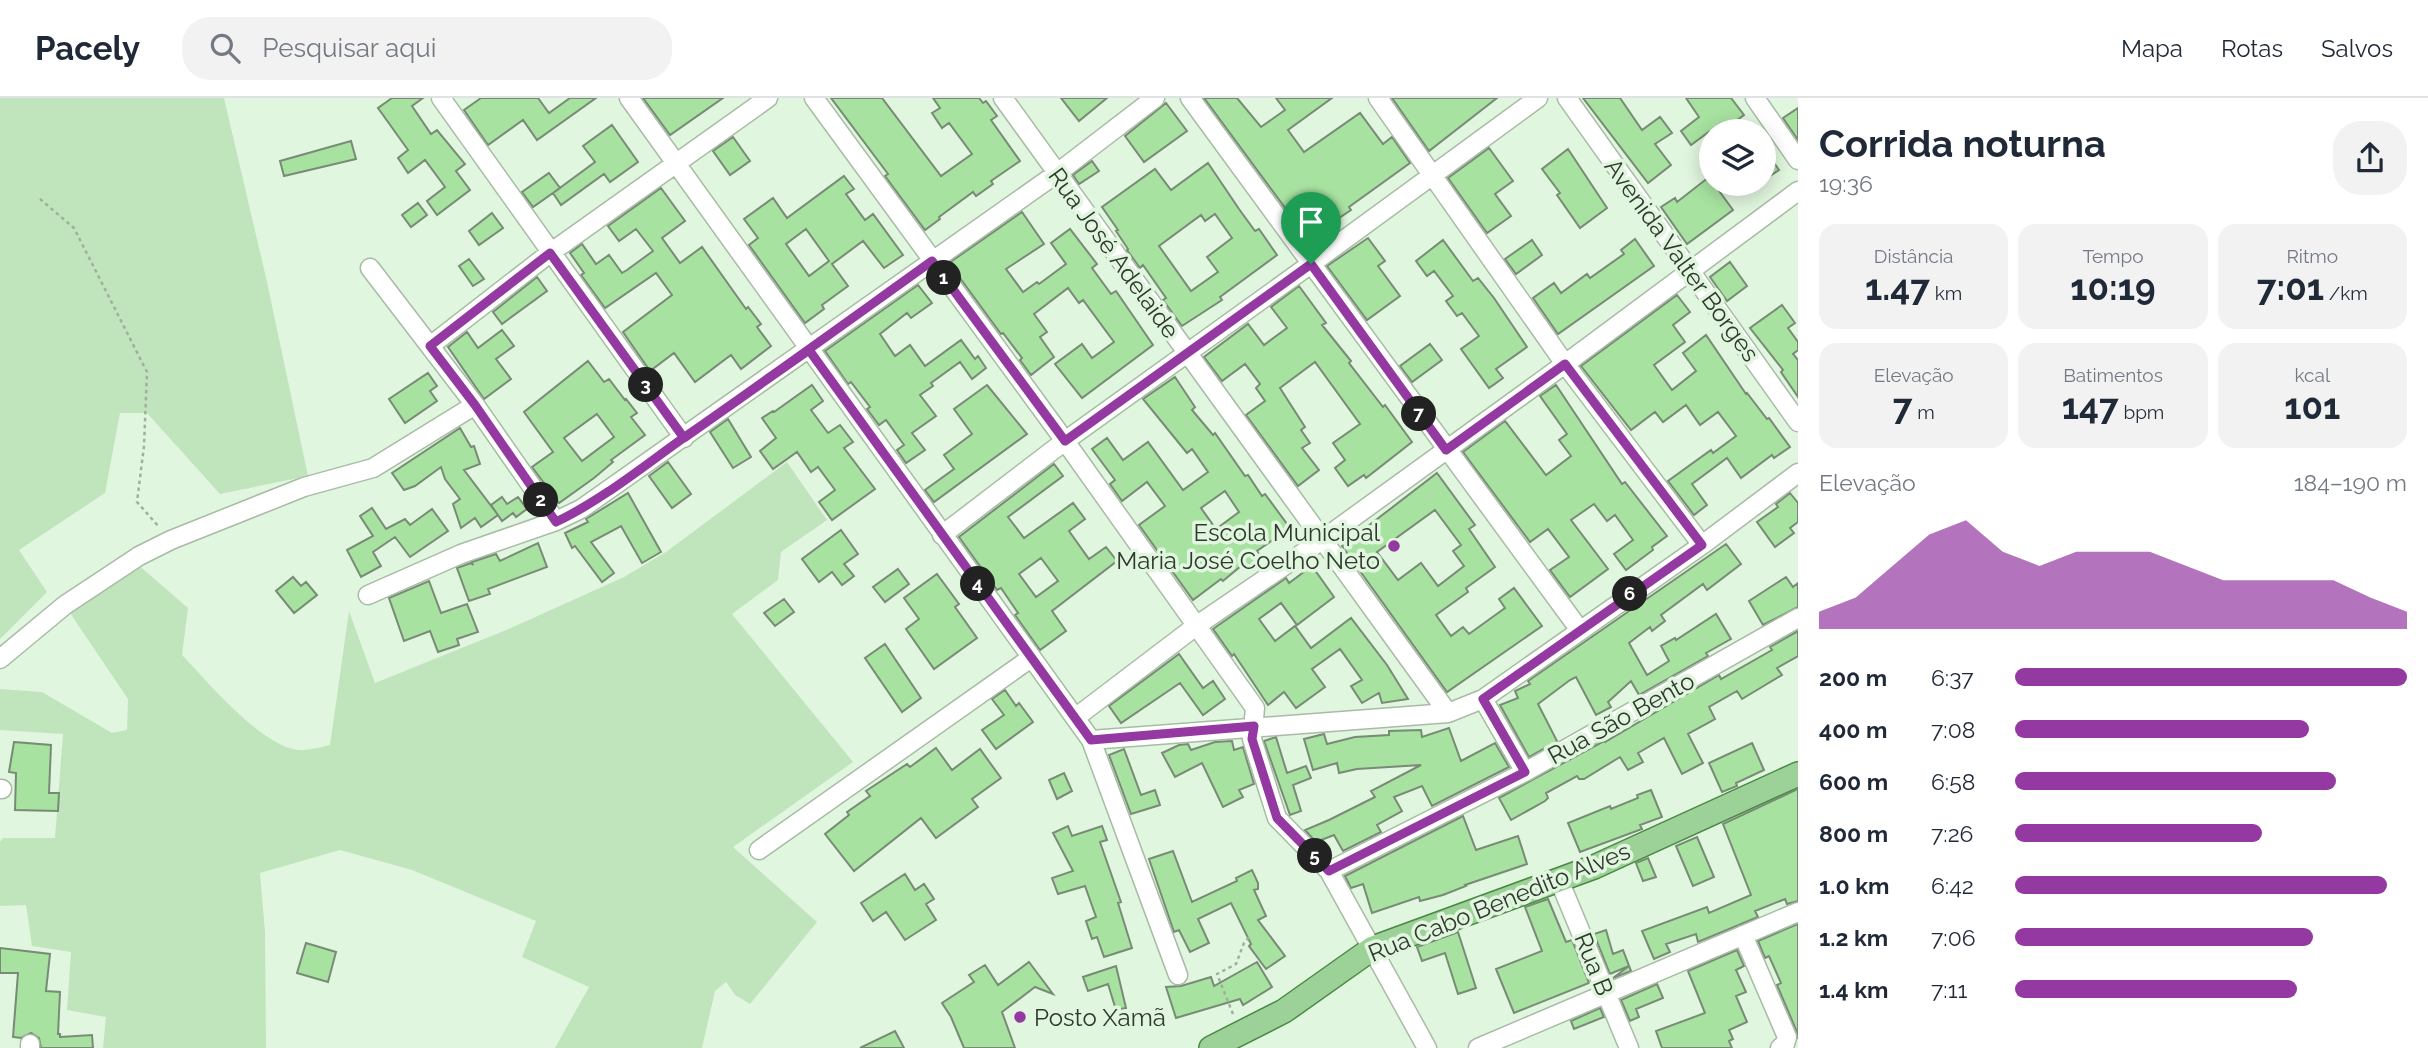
<!DOCTYPE html>
<html lang="pt">
<head>
<meta charset="utf-8">
<style>
  :root { --surface:#fff; --page:#f2f2f3; --text:#1f2937; --muted:#747a83; --line:#e0e1e3; --accent:#9438a2 }
  body { margin:0; font-family:Raleway,sans-serif; background:var(--page); color:var(--text); height:100vh; display:flex; flex-direction:column; font-size:26px; white-space:nowrap }
  * { box-sizing:border-box; margin:0 }
  p { font-size:23px; color:var(--muted) }
  .icon { flex:none; width:38px; height:38px; fill:none; stroke:currentColor; stroke-width:2; stroke-linecap:round; stroke-linejoin:round }
  .map { position:relative; flex:1; overflow:hidden }
  .sheet { display:flex; flex-direction:column; background:var(--surface); width:630px }
  .sheet>* { flex:none }
  .buttons { position:absolute; left:1699px; top:21px; display:grid; gap:14px }
  .buttons a { display:grid; place-items:center; width:77px; height:77px; border-radius:50%; background:var(--surface); box-shadow:0 4px 18px #0003; font-size:35px }
  .pin { position:absolute; display:grid; place-items:center; width:60px; height:60px; color:#fff; margin:-72px -30px; border-radius:50% 50% 50% 0; rotate:-45deg; box-shadow:0 0 7px #0007 }
  .pin .icon { rotate:45deg }
  .km { position:absolute; width:35px; height:35px; margin:-18px; border-radius:50%; background:#222; color:#fff; font-size:19px; line-height:35px; text-align:center }
  .round { display:grid; place-items:center; flex:none; width:74px; height:74px; border-radius:28px; background:var(--page) }
  .summary { display:flex; align-items:center; justify-content:space-between; height:119px; padding:0 21px }
  h1 { font-size:38px; font-weight:700; line-height:52px }
  .figures { display:grid; grid-template-columns:repeat(3,1fr); gap:10px; height:119px; padding:7px 21px }
  .figures div { display:grid; align-content:center; border-radius:18px; background:var(--page); text-align:center }
  .figures b { font-size:35px; font-weight:700 }
  .figures small { font-size:19px; font-weight:400 }
  .figures p { font-size:19px }
  .chart { height:196px; padding:14px 21px }
  .chart p { display:flex; justify-content:space-between }
  .chart svg { width:100%; height:126px; margin-top:7px; fill:var(--accent); opacity:.7 }
  ul { padding:0 21px; list-style:none; font-size:23px }
  li { display:grid; grid-template-columns:112px 84px 1fr; align-items:center; height:52px }
  li i { height:18px; border-radius:9px; background:var(--accent) }
  header { display:flex; align-items:center; gap:42px; box-sizing:border-box; height:98px; padding:0 35px; background:var(--surface); border-bottom:2px solid var(--line) }
  header strong { font-size:33px }
  nav { display:flex; gap:38px; margin-inline-start:auto; font-size:24px }
  .search { width:490px; height:63px; background:var(--page); display:flex; align-items:center; gap:18px; box-sizing:border-box; padding:0 24px; border-radius:28px; color:var(--muted); font-size:26px }
  main { display:flex; flex:1; min-height:0 }
  .map>svg:first-child { display:block }
</style>
</head>
<body>
<header>
<strong>Pacely</strong>
<div class="search"><svg class="icon" aria-label="search" viewBox="0 0 24 24"><circle cx="10" cy="10" r="6"/><path d="M15 15l6 6"/></svg>Pesquisar aqui</div>
<nav><a>Mapa</a><a>Rotas</a><a>Salvos</a></nav>
</header>
<main>
<div class="map">
<svg width="1798" height="950" viewBox="0 0 1798 950">
  <rect width="100%" height="100%" fill="#e1f6de"/>
  <path fill="#c0e5bc" d="M0 0H224L267 184 308 378 220 396 147 315H120L105 395 19 452 47 494 0 541Z
    M787 364 827 422 781 454 778 482 732 516 853 664 733 749 817 824 750 906 735 897 726 884 715 893 702 950H555L589 889 522 859 536 823 412 772 340 752 260 775 265 834 266 950H103L106 919 67 912 71 854 32 848 26 807 0 808V744L3 740H55L63 636 0 632V591L42 594 112 635 127 632 128 601 66 509 129 459 188 510 182 557C208 584 261 648 298 652 308 653 320 649 330 647L349 513 375 585 511 530 624 479 666 454Z"/>
  <path fill="#a7e2a0" stroke="#788b76" stroke-width="2" fill-rule="evenodd" d="M392 0H423L412 8 431 36 437 32 465 66 456 73 470 92 437 117 427 103 445 89 425 62 408 75 398 60 408 52 378 10Z
    M481 0H538L549 15 570 0H596L537 42 523 22 488 47 464 12Z
    M643 0H723L670 37Z
    M831 0H882L941 78 972 56 949 25 942 30 932 15 940 10 933 0H979L983 5 986 3 997 18 991 22 1020 63 991 83 993 86 976 98 973 94 939 119 940 121 925 132 885 78 888 76Z
    M1061 0H1107L1079 23Z
    M1204 0H1237L1261 29 1285 12 1276 0H1332L1288 32 1304 54 1360 15 1383 46 1392 39 1410 65 1349 109 1351 112 1308 141Z
    M1392 0H1497L1429 53Z
    M1583 0H1620L1642 32 1660 19 1672 35 1655 46 1671 67 1648 85Z
    M1686 0H1731L1744 17 1722 33H1710L1691 47 1681 33 1699 19Z
    M1166 5 1187 33 1144 64 1125 38Z
    M1798 10V42L1783 20Z
    M612 27 638 64 610 84 604 76 561 107 553 95 595 64 583 48Z
    M733 39 750 63 730 77 713 53Z
    M351 43 356 61 284 78 280 63Z
    M1489 50 1513 83 1495 96 1511 118 1487 135 1448 80Z
    M1764 50 1779 72 1764 82Z
    M1568 51 1607 110 1580 130 1557 97 1560 95 1542 71Z
    M1092 63 1099 73 1079 86 1073 77Z
    M1208 65 1239 111 1255 133 1259 131 1277 157 1220 199 1222 202 1182 228 1163 202 1166 200 1143 167 1140 170 1127 152 1128 151 1116 133 1118 132 1102 109 1155 71 1171 92ZM1215 116 1232 140 1207 159 1218 174 1191 193 1159 148 1201 117 1205 123Z
    M549 75 560 90 533 109 522 94Z
    M844 78 854 91 846 96 865 122 873 116 903 157 884 170 863 143 832 166 848 188 822 207 824 211 805 225 749 147 758 140 744 121 773 100 787 120ZM806 131 829 163 809 178 786 146Z
    M1709 79 1712 86H1714L1733 112 1687 146 1661 109 1675 100 1677 104Z
    M661 90 685 123 662 140 680 165 702 149 746 211 748 209 761 226 757 229 771 248 741 271 731 257 695 284 674 255 650 273 623 234 672 197 656 175 605 210 581 177 584 175 570 155 582 146 596 166 609 157 622 175 627 172 653 153 636 131 619 143 608 128Z
    M418 105 427 117 411 129 402 117Z
    M1022 114 1044 146 1006 171 1023 194 1037 184 1039 186 1066 166 1051 145 1070 131 1097 166 1092 170 1111 196 1116 193 1153 247 1082 300 1055 266 1082 246 1092 260 1114 244 1083 202 1079 205 1068 190 1034 216 1047 234 1040 239 1054 259 1031 277 1020 262 1022 260 1003 235 1001 236 949 165Z
    M492 115 503 130 479 147 469 133Z
    M1368 140 1385 163 1378 168 1400 198 1367 222 1327 168Z
    M1635 141 1654 168 1558 236 1533 200 1554 185 1561 195 1587 176 1590 180 1624 156 1621 152Z
    M1443 142 1473 183 1478 180 1494 200 1527 249 1496 271 1503 280 1489 290 1461 251 1479 238 1462 215 1457 218 1446 203 1453 198 1434 173 1427 178 1416 163Z
    M1532 142 1542 157 1516 176 1505 161Z
    M469 161 484 181 473 188 459 168Z
    M1730 164 1747 188 1727 203 1710 179Z
    M537 179 547 193 502 226 493 214Z
    M918 187 932 205 911 220 907 215 880 236 895 258 910 247 925 268 961 242 975 261 978 258 986 270 972 281 960 264 931 285 933 288 920 297 936 318 912 335 925 352 906 365 897 352 904 347 886 322 879 327 867 311 870 309 851 284 848 286 825 253Z
    M1299 188 1326 225 1322 227 1351 263 1349 265 1383 309 1385 307 1412 344 1366 380 1364 377 1348 388 1335 370 1345 362 1333 345 1360 326 1315 264 1280 290 1305 329 1301 332 1310 345 1302 350 1319 372 1298 388 1246 317 1265 303 1256 290 1260 286 1245 266 1222 283 1204 259 1248 226 1264 247 1287 230 1271 209Z
    M1677 197 1690 214 1673 227 1685 244 1654 267 1672 292 1696 273 1683 255 1706 237 1746 296 1747 295 1767 321 1769 320 1790 349 1774 360 1772 357 1741 380 1727 360 1692 386 1707 407 1694 417 1668 383 1711 352 1713 355 1736 338 1718 314 1700 327 1686 307 1663 324 1655 314 1631 332 1581 268Z
    M1782 207 1795 225 1788 230 1798 244V252L1793 256 1798 262V299L1781 274 1783 272 1750 230Z
    M502 232 514 248 496 261 511 281 484 301 448 249 467 234 478 250Z
    M1430 246 1442 262 1412 284 1400 268Z
    M588 263 604 284 609 281 625 302 626 301 637 315 631 319 645 337 611 362 613 364 594 380 559 405 532 369 553 354 524 314ZM597 316 614 339 582 363 564 340Z
    M428 275 437 288 430 293 437 303 405 325 389 301Z
    M1175 279 1195 309 1192 312 1213 337 1215 335 1245 378 1248 377 1262 398 1265 396 1290 430 1257 453 1261 459 1243 471 1241 468 1223 483 1221 481 1193 502 1139 427 1165 408 1147 384 1122 403 1110 386 1115 382 1092 351 1107 340 1123 362 1148 344 1183 392 1208 374 1192 351 1187 355 1143 301ZM1225 393 1239 414 1216 431 1201 410Z
    M812 287 823 303 811 312 828 335 840 327 853 344 844 350 875 391 832 422 819 404 835 392 818 369 811 374 797 354 773 371 760 353 776 340 762 320 773 313 774 314Z
    M987 287 1027 336 934 404 925 392 954 371 944 357 972 336 954 311Z
    M1556 287 1622 386 1625 384 1667 438 1652 449 1653 452 1626 472 1614 456 1633 442 1615 417 1607 423 1594 406 1571 422 1608 471 1570 499 1550 472 1569 459 1548 431 1530 444 1463 354 1505 323 1546 377 1571 358 1559 342 1567 336 1540 298Z
    M728 321 751 359 733 370 710 334Z
    M460 330 471 349 474 348 480 366 464 372 498 417 481 429 475 420 461 430 453 406 460 401 445 381 441 369 415 388 404 392 392 375Z
    M668 364 691 396 672 410 649 378Z
    M1054 366 1063 378 1008 419 1024 440 1073 405 1085 421 1069 433 1089 461 1106 449 1117 463 1052 513 1066 533 1040 552 1015 517 1018 515 1001 490 997 492 959 439ZM1041 460 1058 483 1036 499 1019 476Z
    M1437 375 1475 427 1469 431 1495 469 1466 490 1468 494 1436 517 1451 538 1463 529 1469 536 1505 510 1499 501 1514 490 1542 528 1447 594 1342 448ZM1435 412 1461 447 1453 453 1464 468 1438 488 1421 465 1398 482 1377 454Z
    M628 395 661 454 642 465 621 428 591 444 614 475 602 484 575 448 572 450 565 435 588 424 586 421Z
    M1790 395 1798 405V424L1790 430 1794 435 1775 449 1757 424 1778 409 1776 406Z
    M502 399 507 406 518 399 527 411 516 419 513 415 502 423 491 407Z
    M372 410 386 431 405 421 410 427 432 411 448 433 410 459 395 439 373 454 381 468 361 479 347 452 373 438 360 418Z
    M841 432 858 456 844 466 854 478 842 487 832 474 819 484 802 461Z
    M538 445 547 469 488 491 490 496 469 503 457 470 471 465 473 467 472 464 496 456 500 463Z
    M1726 446 1741 466 1707 492 1703 486 1661 517 1665 523 1652 533 1650 529 1629 545 1647 577 1669 563 1661 548 1675 540 1676 542 1716 516 1731 541 1706 555 1708 558 1639 597 1631 583 1608 604 1611 609 1596 617 1576 579 1570 582 1538 606 1557 643 1529 659 1500 607 1518 600 1515 593 1530 586 1528 583Z
    M1312 468 1334 499 1297 527 1281 505 1259 521 1275 543 1295 528 1311 550 1351 520 1387 567 1408 601 1382 605 1379 595 1362 605 1351 588 1362 582 1340 551 1312 571 1325 589 1296 610 1284 594 1268 607 1234 556 1232 558 1213 531 1286 480 1289 485Z
    M898 471 909 486 885 504 873 489Z
    M937 476 959 506 955 509 977 540 934 571 906 531 919 521 904 500Z
    M293 479 301 488 306 484 317 497 294 515 276 493Z
    M1786 479 1793 489 1798 485V509L1763 527 1749 503Z
    M429 483 441 515 467 506 478 534 457 541 459 547 438 554 430 533 404 543 389 500Z
    M784 501 794 514 775 528 764 515Z
    M1798 533V558L1777 570 1782 577 1742 601 1737 593 1709 609 1715 621 1688 636 1703 665 1682 676 1664 640 1638 655 1643 664 1628 672 1620 659 1584 681H1579L1577 678 1546 695 1548 700 1545 703 1511 722 1499 700 1604 643 1605 644 1719 577 1721 581 1772 552 1770 549Z
    M885 546 921 600 902 614 865 560Z
    M1179 556 1203 590 1213 583 1225 601 1203 617 1180 585 1121 625 1109 608Z
    M1005 592 1016 608 1019 605 1033 624 996 651 982 632 1004 617 992 601Z
    M1449 630 1461 663 1495 645 1509 669 1432 708 1422 688 1394 699 1402 713 1377 727 1381 734 1343 753 1334 737 1316 744 1305 732 1329 722 1375 699 1371 693 1421 667 1357 671 1339 675 1337 665 1313 672 1304 641 1324 636 1327 646 1355 639 1389 637V633L1421 632 1422 639Z
    M1276 639 1287 675 1306 668 1311 680 1293 687 1301 713 1290 717 1264 643Z
    M1232 643 1234 652 1243 649 1254 686 1239 692 1243 699 1223 709 1202 665 1175 679 1162 655 1179 647 1188 646 1191 652 1215 644Z
    M14 644 51 647 49 695H59L58 713 15 712 16 675 9 674Z
    M1752 645 1764 672 1736 685 1737 688 1722 694 1709 665Z
    M936 650 952 672 980 651 1001 680 972 701 978 709 936 740 921 720 854 773 825 736 849 717 847 714 870 698 866 693 907 666 910 669Z
    M1124 651 1141 697 1155 692 1160 707 1131 716 1109 657Z
    M1064 675 1072 693 1057 701 1049 682Z
    M1798 691V803L1787 806 1785 801 1755 813 1758 819 1698 844 1696 836 1666 846 1670 854 1654 861 1642 833 1707 809 1709 815 1751 797 1723 726Z
    M1651 692 1662 719 1640 727 1642 731 1580 754 1568 725 1610 708 1611 711 1638 700 1637 697Z
    M1463 718 1476 752 1518 738 1527 766 1465 787 1466 788 1443 797 1420 803 1419 799 1372 815 1363 786 1351 790 1345 778Z
    M1068 728 1072 738 1102 728 1107 742 1100 744 1121 804 1118 805 1132 850 1104 859 1097 839 1092 841 1086 823 1096 819 1085 788 1058 796 1052 780 1073 773 1053 735Z
    M1697 739 1714 779 1693 788 1676 748Z
    M1173 753 1192 804 1237 783 1236 780 1252 772 1258 785V791L1254 792 1266 818 1258 822 1285 858 1266 871 1249 848 1251 846 1231 805 1198 821 1209 845 1190 854 1179 832 1174 834 1149 761Z
    M1648 760 1656 779 1643 783 1636 765Z
    M905 776 915 792 924 786 934 801 926 806 936 822 905 842 886 814 873 823 861 805Z
    M1548 801 1566 844 1572 842 1589 885 1514 915 1496 871 1542 853 1525 809Z
    M1798 826V941L1797 934 1777 887 1781 885 1769 858 1765 860 1758 843Z
    M1606 832 1613 856 1623 852 1631 873 1613 880 1629 868 1610 876 1594 836Z
    M1458 834 1476 890 1458 896 1445 855 1422 863 1417 849Z
    M306 845 336 854 328 884 297 875Z
    M0 850 50 856 46 893 60 894 58 936H60V939L92 937 93 950H41L39 940 31 935 21 940 13 939 18 875H0Z
    M1737 852 1744 868 1736 872 1746 894 1736 898 1747 924 1729 932 1733 941 1729 943 1732 950H1662L1656 933 1705 915 1688 873Z
    M1029 864 1053 896 1035 889 1002 914 1015 950H964L951 919 942 905 974 884 969 877 985 867 998 887Z
    M1257 864 1272 889 1243 907 1240 901 1176 920 1166 889 1181 888 1211 879 1214 888Z
    M1116 868 1126 910 1116 912 1108 886 1088 893 1083 879Z
    M1657 886 1663 900 1636 911 1639 919 1630 923 1621 902Z
    M1600 910 1604 919 1574 931 1571 923Z
    M895 933 904 950H860Z"/>
  <g fill="none" stroke-linecap="round" stroke-linejoin="round">
    <defs>
      <path id="minor" d="M441 0 684 340
        M629 0 1091 642 1178 877
        M814 0 1065 343 1255 610 1252 641 1277 720 1329 773 1427 950
        M1003 0 1448 615
        M1190 0 1579 531
        M1378 0 1565 266 1702 447
        M1567 0 1798 324
        M1755 0 1798 62
        M370 170 475 307 556 423
        M430 248 550 155 768 0
        M942 437 1065 343 1311 166 1538 0
        M368 497 461 456 556 423 581 411 1056 76 1155 0
        M0 561 65 507 139 458 171 442 304 389 373 370 475 307
        M1483 601 1525 674
        M1075 620 1196 528 1322 442 1565 266 1798 93
        M1091 642 1448 615 1483 601 1702 447 1798 375
        M0 691H2
        M759 752 1031 560
        M1329 773 1525 674 1798 520
        M1559 782 1629 950
        M1743 837 1787 939 1785 946 1780 950
        M30 950V946
        M1478 950 1798 814"/>
      <path id="major" d="M1211 950 1284 913 1373 850 1594 769 1798 676"/>
    </defs>
    <use href="#minor" stroke="#a8bca5" stroke-width="21"/>
    <use href="#major" stroke="#4b8846" stroke-width="26"/>
    <path stroke="#9fb09d" stroke-width="2.5" stroke-dasharray="3.5 3.5" stroke-linecap="butt" d="M40 101 74 130 147 274 144 348 137 404 159 429
      M1233 916 1217 876 1236 866 1244 845 1251 837"/>
    <use href="#minor" stroke="#fff" stroke-width="18"/>
    <use href="#major" stroke="#9cd197" stroke-width="23"/>
  </g>
  <g fill="none" stroke-linecap="round" stroke-linejoin="round">
    <defs>
      <path id="route" d="M1311 166 1065 343 932 163C851 221 771 279 689 336 646 366 604 401 556 424L475 307 430 248 550 155 684 340 809 252 1091 642 1254 628 1252 641 1277 720 1329 773 1525 674 1483 601 1702 447 1565 266 1446 352 1311 166"/>
    </defs>
    <use href="#route" stroke="#fff" stroke-width="14"/>
    <use href="#route" stroke="#9438a2" stroke-width="9"/>
  </g>
  <g fill="#9438a2" stroke="#e1f6de" stroke-width="2.5">
    <circle cx="1394" cy="448" r="7"/>
    <circle cx="1020" cy="919" r="7"/>
  </g>
  <g text-anchor="middle" dominant-baseline="central" stroke-width="7" stroke-linejoin="round" paint-order="stroke">
    <g font-size="24" fill="#30392f" stroke="#e1f6de">
      <text transform="translate(1114 155) rotate(54)">Rua José Adelaide</text>
      <text transform="translate(1682 162) rotate(54)">Avenida Valter Borges</text>
      <text transform="translate(1621 620) rotate(-29)">Rua São Bento</text>
      <text transform="translate(1499 804) rotate(-22)">Rua Cabo Benedito Alves</text>
      <text transform="translate(1594 866) rotate(68)">Rua B</text>
    </g>
    <g font-size="24" fill="#30392f" stroke="#e1f6de" text-anchor="end">
      <text x="1380" y="434">Escola Municipal<tspan x="1380" dy="28">Maria José Coelho Neto</tspan></text>
      <text x="1034" y="919" text-anchor="start">Posto Xamã</text>
    </g>
  </g>
</svg>
<div class="buttons">
<a><svg class="icon" aria-label="layers" viewBox="0 0 24 24"><path d="M12 4l9 5-9 5-9-5zM3 14l9 5 9-5"/></svg></a>
</div>
<div class="pin" style="left:1311px;top:166px;background:#1e9e55"><svg class="icon" aria-label="arrive" viewBox="0 0 24 24"><path d="M6 21V4h12l-3 4 3 4H6"/></svg></div>
<b class="km" style="left:944px;top:180px">1</b>
<b class="km" style="left:541px;top:402px">2</b>
<b class="km" style="left:646px;top:287px">3</b>
<b class="km" style="left:978px;top:486px">4</b>
<b class="km" style="left:1315px;top:758px">5</b>
<b class="km" style="left:1630px;top:496px">6</b>
<b class="km" style="left:1419px;top:316px">7</b>
</div>
<section class="sheet">
<div class="summary"><div><h1>Corrida noturna</h1><p>19:36</p></div><a class="round"><svg class="icon" aria-label="share" viewBox="0 0 24 24"><path d="M12 15V3M7 8l5-5 5 5M5 13v7h14v-7"/></svg></a></div>
<div class="figures">
<div><p>Distância</p><b>1.47<small> km</small></b></div>
<div><p>Tempo</p><b>10:19</b></div>
<div><p>Ritmo</p><b>7:01<small> /km</small></b></div>
</div>
<div class="figures">
<div><p>Elevação</p><b>7<small> m</small></b></div>
<div><p>Batimentos</p><b>147<small> bpm</small></b></div>
<div><p>kcal</p><b>101</b></div>
</div>
<div class="chart"><p><span>Elevação</span>184–190 m</p>
<svg viewBox="0 0 160 44" preserveAspectRatio="none"><path d="M0 44V38L10 33L20 22L30 11L40 6L50 17L60 22L70 17L80 17L90 17L100 22L110 27L120 27L130 27L140 27L150 33L160 38V44z"/></svg>
</div>
<ul>
<li><b>200 m</b>6:37<i style="width:100%"></i></li>
<li><b>400 m</b>7:08<i style="width:75%"></i></li>
<li><b>600 m</b>6:58<i style="width:82%"></i></li>
<li><b>800 m</b>7:26<i style="width:63%"></i></li>
<li><b>1.0 km</b>6:42<i style="width:95%"></i></li>
<li><b>1.2 km</b>7:06<i style="width:76%"></i></li>
<li><b>1.4 km</b>7:11<i style="width:72%"></i></li>
</ul>
</section>
</main>
</body>
</html>
